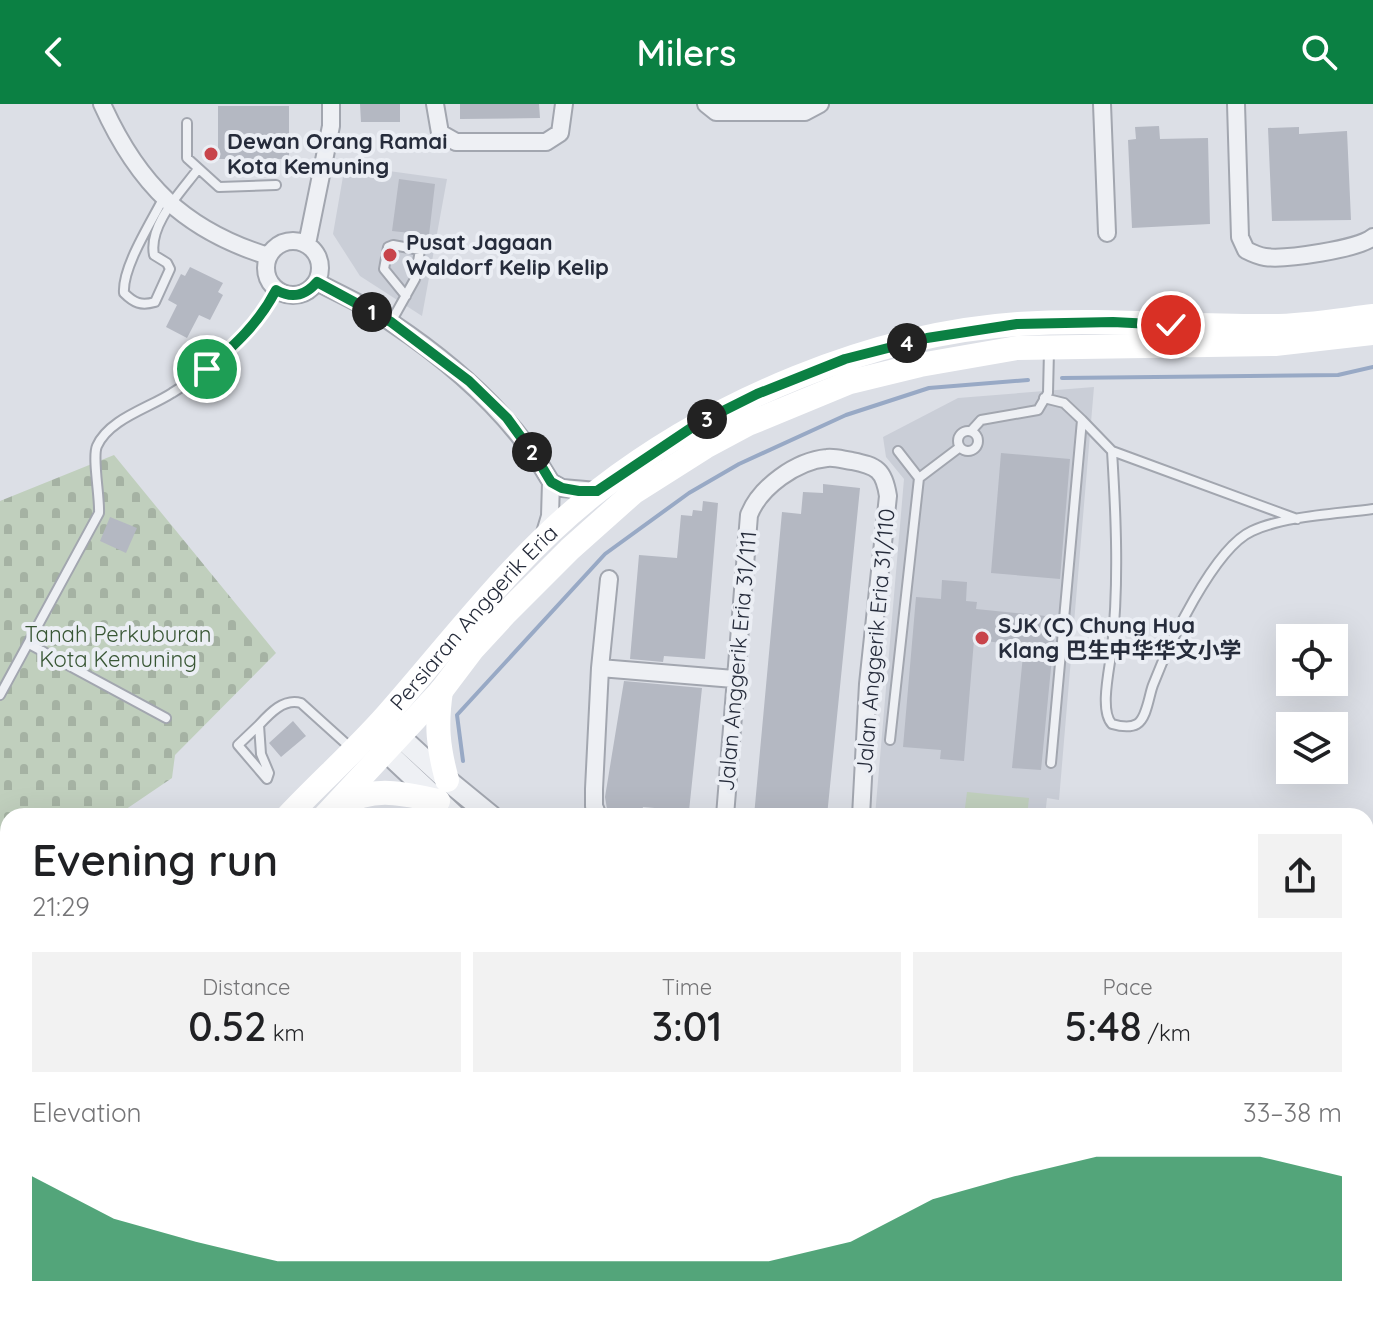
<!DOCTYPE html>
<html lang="en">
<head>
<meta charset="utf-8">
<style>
  :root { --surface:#fff; --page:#f2f2f2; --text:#202124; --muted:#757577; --accent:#0b8043 }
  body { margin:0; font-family:Quicksand,"Noto Sans SC",sans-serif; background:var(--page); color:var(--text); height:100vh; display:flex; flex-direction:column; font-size:30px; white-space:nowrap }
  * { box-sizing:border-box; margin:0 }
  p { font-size:26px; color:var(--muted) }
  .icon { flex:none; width:44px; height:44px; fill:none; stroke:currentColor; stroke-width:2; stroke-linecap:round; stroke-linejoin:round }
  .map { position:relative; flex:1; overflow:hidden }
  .details { position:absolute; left:0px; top:704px; width:1374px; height:512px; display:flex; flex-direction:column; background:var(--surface); border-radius:24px 24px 0 0; box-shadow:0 8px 32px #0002 }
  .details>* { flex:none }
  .tools { position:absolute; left:1276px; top:520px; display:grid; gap:16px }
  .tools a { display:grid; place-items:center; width:72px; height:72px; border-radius:0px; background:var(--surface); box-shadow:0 8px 32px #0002; font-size:40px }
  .pin { position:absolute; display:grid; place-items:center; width:68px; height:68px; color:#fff; margin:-34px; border:4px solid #fff; border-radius:50%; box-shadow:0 2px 8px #0007 }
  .km { position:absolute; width:40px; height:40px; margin:-20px; border-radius:50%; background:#222; color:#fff; font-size:22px; line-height:40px; text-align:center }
  .round { display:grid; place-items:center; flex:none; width:84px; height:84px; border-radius:0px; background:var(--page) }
  .overview { display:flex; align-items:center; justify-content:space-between; height:136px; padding:0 32px }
  h1 { font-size:44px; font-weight:600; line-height:60px }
  .metrics { display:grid; grid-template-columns:repeat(3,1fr); gap:12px; height:136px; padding:8px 32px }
  .metrics div { display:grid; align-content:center; border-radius:0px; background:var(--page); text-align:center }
  .metrics b { font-size:40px; font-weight:600 }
  .metrics small { font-size:22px; font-weight:400 }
  .metrics p { font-size:22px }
  .chart { height:224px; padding:16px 32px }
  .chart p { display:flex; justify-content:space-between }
  .chart svg { width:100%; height:144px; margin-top:8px; fill:var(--accent); opacity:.7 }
  header { display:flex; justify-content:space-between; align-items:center; height:104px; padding:0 32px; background:var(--accent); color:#fff; font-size:36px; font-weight:600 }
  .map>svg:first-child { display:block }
</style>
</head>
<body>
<header><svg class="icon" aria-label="back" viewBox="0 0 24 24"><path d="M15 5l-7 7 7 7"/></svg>Milers<svg class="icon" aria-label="search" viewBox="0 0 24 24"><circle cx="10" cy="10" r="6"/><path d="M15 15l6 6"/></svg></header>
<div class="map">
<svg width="1373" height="1216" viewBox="0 0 1373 1216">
  <defs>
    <pattern id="grass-tufts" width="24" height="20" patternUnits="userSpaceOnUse" patternTransform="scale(2)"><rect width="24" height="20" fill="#c0cfbd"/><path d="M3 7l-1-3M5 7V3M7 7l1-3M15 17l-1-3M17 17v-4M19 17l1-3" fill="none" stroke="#a5b2a3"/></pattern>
    <pattern id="cemetery-stones" width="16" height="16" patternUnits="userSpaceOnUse" patternTransform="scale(2)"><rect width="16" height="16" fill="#c0cfbd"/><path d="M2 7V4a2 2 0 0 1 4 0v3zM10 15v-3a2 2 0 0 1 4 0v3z" fill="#a5b2a3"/></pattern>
  </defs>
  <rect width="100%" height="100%" fill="#dcdfe6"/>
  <path fill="#caced7" d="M345 61 447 75 422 212 360 172 333 130Z
    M1094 283 1059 696 1047 694 1045 712H875L904 375 886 353 883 333 958 294Z"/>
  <path fill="url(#grass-tufts)" d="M1366 1146H1373V1216H990L997 1208H1366Z"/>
  <path fill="url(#cemetery-stones)" d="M114 351 276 549 175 651 172 674 116 712H8V771L0 775V397Z"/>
  <path fill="#c0cfbd" d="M967 688 1029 694 1027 712H964Z"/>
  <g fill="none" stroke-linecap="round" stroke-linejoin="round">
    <path stroke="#98a9c5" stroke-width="4" d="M1062 274 1338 271 1373 263
      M463 657 457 611 605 450 689 389 739 360 846 311 929 284 1028 276
      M366 712 368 710 419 709
      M0 961 8 957"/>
  </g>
  <path fill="#b4b8c2" d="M360 0H400V18H361Z
    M460 0H539L540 14 460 15Z
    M218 2H289V55H218Z
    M1159 22 1160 35 1208 34 1210 120 1132 124 1128 36 1136 35 1135 23Z
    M1299 23V30L1347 27 1351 116 1272 117 1268 24Z
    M399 75 435 80 429 131 392 127Z
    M190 163 223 179 218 188 223 191 210 216 199 211 187 234 166 223 177 201 168 196 181 170 185 172Z
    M1001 349 1070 355 1060 475 991 469Z
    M823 380 860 384 827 712H754L782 408 801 410 803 388 823 389Z
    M703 397 718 399 705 555 664 552 663 558 630 555 639 451 677 454 681 411 692 412 693 406 702 407Z
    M110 413 137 424 126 449 100 437Z
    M942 476 967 478 966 497 977 498 976 505 1056 513 1041 666 1012 664 1024 541 974 536 964 657 940 655 941 646 903 643 916 493 941 495Z
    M624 577 702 584 689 707 643 703 641 711 607 705 605 693Z
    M293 617 306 632 281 653 269 639Z"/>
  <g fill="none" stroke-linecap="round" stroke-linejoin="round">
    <defs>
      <path id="service" d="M187 19V54L219 83 276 81
        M164 93C152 117 122 163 124 189 134 199 141 202 155 198L170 165 167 159 154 151C148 121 181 88 198 65
        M391 218 415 175 420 146 393 141 388 143 384 165 406 192
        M1044 294 1064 299 1082 316 1051 659
        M1082 316 1112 347 1297 415
        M958 337a10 10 0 1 1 20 0a10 10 0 1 1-20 0Z
        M971 327 981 316 1038 306 1048 289 1049 247
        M1112 347C1116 412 1119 479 1112 544 1110 563 1099 607 1112 620 1119 622 1130 624 1137 620 1147 614 1149 591 1153 581 1168 542 1214 444 1252 427 1284 412 1337 410 1373 405
        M919 374 960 343
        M29 540 166 614
        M0 591 99 409C100 393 92 353 97 342 109 315 149 304 172 289 215 263 253 231 276 186
        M259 621 261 650 269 669 267 675 238 641Z
        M259 621C270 609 284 594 301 599L352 645
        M890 636 919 374 898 347"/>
      <path id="minor" d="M102 0C138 80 184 126 268 152
        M435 0 440 29 456 38H546L560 29 564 0
        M706 0 716 8H805L820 0
        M1102 0 1107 129
        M1236 0 1240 133 1246 146C1252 149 1258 152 1265 153 1285 156 1359 145 1373 133
        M266 164a27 27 0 1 1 54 0a27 27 0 1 1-54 0Z
        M307 140 331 22V0
        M317 178C341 191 369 203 392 219 455 261 513 312 551 378
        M544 432 550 412 551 378 562 384 597 387
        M600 564 734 575
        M598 712 594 702V685L600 564 609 475
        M725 712 749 411C760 383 796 357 827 354 835 353 844 356 852 357 877 362 884 366 888 392L868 580 861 712
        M1366 1018 1373 1022
        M0 1119 8 1142
        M31 1208 34 1216
        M169 1208 172 1216
        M310 1208 313 1216
        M451 1208 457 1216
        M729 1208 730 1216
        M839 1208 840 1216
        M500 1216 504 1208"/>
      <path id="tertiary" d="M388 622 447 676 491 712
        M376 638 455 712
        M571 1216 575 1208
        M599 1216 602 1208"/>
    </defs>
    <use href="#service" stroke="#a2a6af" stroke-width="12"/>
    <use href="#minor" stroke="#a2a6af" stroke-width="20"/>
    <use href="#tertiary" stroke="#a2a6af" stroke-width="24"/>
    <use href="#service" stroke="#eef0f4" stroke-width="8"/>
    <use href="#minor" stroke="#eef0f4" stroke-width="16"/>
    <use href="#tertiary" stroke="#eef0f4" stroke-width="20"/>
    <g stroke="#fff" stroke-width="24">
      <path d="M441 587C436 621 438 643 447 676"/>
      <path d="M340 701C374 682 400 689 438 697"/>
      <path id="s1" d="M288 712C320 678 355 647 386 612 454 535 517 449 599 386 714 297 872 230 1018 220 1103 214 1188 223 1272 222 1306 222 1340 216 1373 212"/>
      <path d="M325 712 441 587 472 546 506 509 570 445 634 388 705 343 748 320 850 278 920 261 1017 244 1275 240 1373 229"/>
      <path d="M0 899 8 895"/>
      <path d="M0 926 8 922"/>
    </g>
  </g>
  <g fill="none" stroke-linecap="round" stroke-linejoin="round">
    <defs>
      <path id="route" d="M207 265C235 241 259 219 276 186 292 195 305 192 317 178L391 218 469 277 507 314 539 358 551 378 562 384 579 387H597L697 320 757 290 845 255 927 234 1017 220 1113 218 1171 221"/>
    </defs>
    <use href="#route" stroke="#fff" stroke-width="16"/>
    <use href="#route" stroke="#0b8043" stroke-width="10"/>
  </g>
  <g fill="#c8444b" stroke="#ebeef4" stroke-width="3">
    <circle cx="211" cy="50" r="8"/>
    <circle cx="390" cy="151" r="8"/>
    <circle cx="982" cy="534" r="8"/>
  </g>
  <g text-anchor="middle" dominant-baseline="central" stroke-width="8" stroke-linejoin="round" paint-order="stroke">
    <g font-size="22" font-weight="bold" fill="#262c3b" stroke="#ebeef4" text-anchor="start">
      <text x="227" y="37">Dewan Orang Ramai<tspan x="227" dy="25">Kota Kemuning</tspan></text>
      <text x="406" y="138">Pusat Jagaan<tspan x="406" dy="25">Waldorf Kelip Kelip</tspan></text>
      <text x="998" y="521">SJK (C) Chung Hua<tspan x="998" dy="25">Klang 巴生中华华文小学</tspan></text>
    </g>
    <g font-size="22" fill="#262c3b" stroke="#ebeef4">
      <text stroke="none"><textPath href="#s1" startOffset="272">Persiaran Anggerik Eria</textPath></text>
      <text transform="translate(875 537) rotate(-85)">Jalan Anggerik Eria 31/110</text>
      <text transform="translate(737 557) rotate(-85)">Jalan Anggerik Eria 31/111</text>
    </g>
    <g font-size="22" fill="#385634" stroke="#ebeef4">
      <text x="118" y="530">Tanah Perkuburan<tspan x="118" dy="25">Kota Kemuning</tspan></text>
    </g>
  </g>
</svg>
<div class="tools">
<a><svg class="icon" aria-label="locate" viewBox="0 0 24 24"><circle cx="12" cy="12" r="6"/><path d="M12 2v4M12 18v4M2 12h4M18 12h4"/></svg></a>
<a><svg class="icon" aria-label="layers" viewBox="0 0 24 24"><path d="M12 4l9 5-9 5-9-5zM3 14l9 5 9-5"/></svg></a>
</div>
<div class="pin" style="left:207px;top:265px;background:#1e9e55"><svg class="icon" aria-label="arrive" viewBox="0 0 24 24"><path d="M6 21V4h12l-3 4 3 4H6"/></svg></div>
<div class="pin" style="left:1171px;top:221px;background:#d93025"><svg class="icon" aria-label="check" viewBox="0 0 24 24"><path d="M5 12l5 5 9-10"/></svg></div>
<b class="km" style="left:372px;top:208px">1</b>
<b class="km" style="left:532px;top:348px">2</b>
<b class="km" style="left:707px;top:315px">3</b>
<b class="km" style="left:907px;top:239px">4</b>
<section class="details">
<div class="overview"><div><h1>Evening run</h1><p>21:29</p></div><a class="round"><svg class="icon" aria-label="share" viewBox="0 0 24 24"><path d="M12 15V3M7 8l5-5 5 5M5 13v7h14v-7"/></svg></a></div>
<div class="metrics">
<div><p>Distance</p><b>0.52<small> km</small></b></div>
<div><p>Time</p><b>3:01</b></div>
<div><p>Pace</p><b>5:48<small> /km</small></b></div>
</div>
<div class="chart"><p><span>Elevation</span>33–38 m</p>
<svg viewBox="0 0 160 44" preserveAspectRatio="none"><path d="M0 44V12L10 25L20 32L30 38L40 38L50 38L60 38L70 38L80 38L90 38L100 32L110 19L120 12L130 6L140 6L150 6L160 12V44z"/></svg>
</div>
</section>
</div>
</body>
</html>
